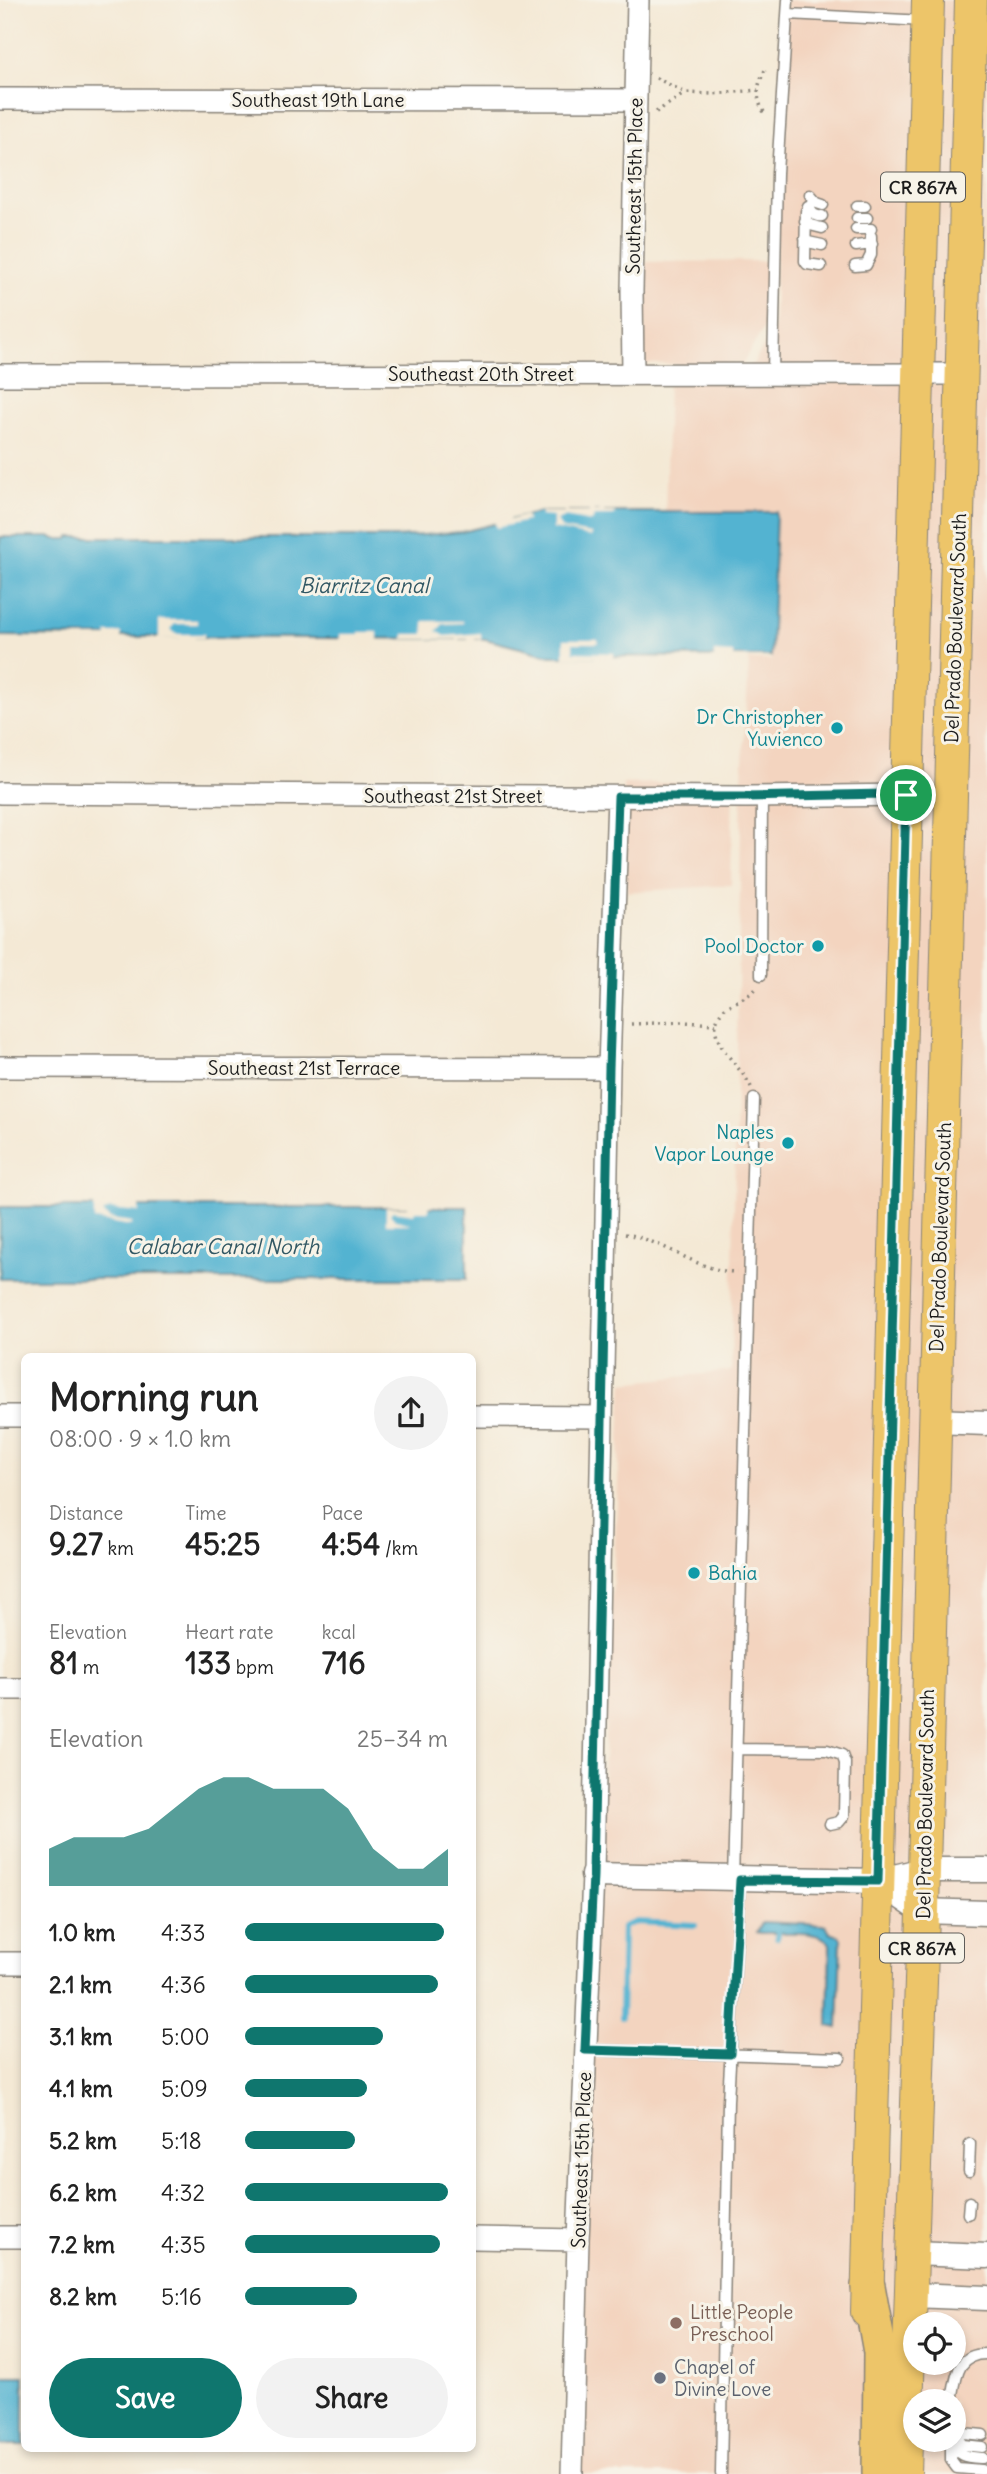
<!DOCTYPE html>
<html lang="en">
<head>
<meta charset="utf-8">
<style>
  :root { --surface:#fff; --page:#f2f2f2; --text:#222; --muted:#767676; --accent:#0f766e }
  body { margin:0; font-family:Delius,sans-serif; background:var(--page); color:var(--text); height:100vh; display:flex; flex-direction:column; font-size:26px; white-space:nowrap }
  * { box-sizing:border-box; margin:0 }
  p { font-size:23px; color:var(--muted) }
  .icon { flex:none; width:38px; height:38px; fill:none; stroke:currentColor; stroke-width:2; stroke-linecap:round; stroke-linejoin:round }
  .map { position:relative; flex:1; overflow:hidden }
  .panel { position:absolute; left:21px; top:1353px; width:455px; height:1099px; display:flex; flex-direction:column; background:var(--surface); border-radius:10px; box-shadow:0 4px 10px #0003 }
  .panel>* { flex:none }
  .fabs { position:absolute; left:903px; top:2312px; display:grid; gap:14px }
  .fabs a { display:grid; place-items:center; width:63px; height:63px; border-radius:50%; background:var(--surface); box-shadow:0 4px 10px #0003; font-size:35px }
  .pin { position:absolute; display:grid; place-items:center; width:60px; height:60px; color:#fff; margin:-30px; border:4px solid #fff; border-radius:50%; box-shadow:0 2px 7px #0007 }
  .round { display:grid; place-items:center; flex:none; width:74px; height:74px; border-radius:37px; background:var(--page) }
  .overview { display:flex; align-items:center; justify-content:space-between; height:119px; padding:0 28px }
  h1 { font-size:38px; font-weight:700; line-height:52px }
  .metrics { display:grid; grid-template-columns:repeat(3,1fr); gap:10px; height:119px; padding:7px 28px }
  .metrics div { display:grid; align-content:center }
  .metrics b { font-size:30px; font-weight:700 }
  .metrics small { font-size:19px; font-weight:400 }
  .metrics p { font-size:19px }
  .chart { height:196px; padding:14px 28px }
  .chart p { display:flex; justify-content:space-between }
  .chart svg { width:100%; height:126px; margin-top:7px; fill:var(--accent); opacity:.7 }
  .cta { display:flex; gap:14px; margin-top:auto; padding:14px 28px }
  .cta a { flex:1; height:80px; border-radius:42px; background:var(--accent); color:#fff; font-size:28px; font-weight:700; line-height:80px; text-align:center }
  .cta a+a { background:var(--page); color:var(--text) }
  ul { padding:0 28px; list-style:none; font-size:23px }
  li { display:grid; grid-template-columns:112px 84px 1fr; align-items:center; height:52px }
  li i { height:18px; border-radius:9px; background:var(--accent) }
  .map>svg:first-child { display:block }
</style>
</head>
<body>
<div class="map">
<svg width="987" height="2474" viewBox="0 0 987 2474">
  <rect width="100%" height="100%" fill="#f7f3e8"/>
  <filter id="ink" filterUnits="userSpaceOnUse"><feTurbulence type="fractalNoise" baseFrequency=".0143" numOctaves="2"/><feDisplacementMap in="SourceGraphic" scale="14" xChannelSelector="R" yChannelSelector="G"/><feConvolveMatrix kernelMatrix="1 2 1 2 8 2 1 2 1" color-interpolation-filters="sRGB"/></filter>
  <filter id="wash" filterUnits="userSpaceOnUse"><feTurbulence type="fractalNoise" baseFrequency=".00686" numOctaves="4" result="noise"/><feDisplacementMap in="SourceGraphic" scale="28" xChannelSelector="R" yChannelSelector="G"/><feGaussianBlur stdDeviation="1.57" result="paint"/><feColorMatrix in="noise" values="0 0 0 0 0 0 0 0 0 0 0 0 0 0 0 0 0 1.4 0 .05"/><feComposite in="paint" operator="in"/></filter>
  <g filter="url(#wash)">
    <rect width="100%" height="100%" fill="#f4e9d5"/>
    <path fill="#f3d4bf" fill-rule="evenodd" d="M782 0H987V2474H568L623 1383 731 1371 742 778 756 549 665 534 668 373 747 374 774 329ZM915 2324H954V2362H915ZM915 2401H954V2440H915Z
      M767 261 765 326 742 364H644L646 262Z
      M733 781 731 885 627 892 623 784Z"/>
    <path fill="#52b3d1" stroke="#376876" stroke-width="2" d="M541 512H776L771 657 551 656 485 639 0 636V537H52L54 539H69L70 537H397L462 532Z
      M0 1207H467V1279H0Z
      M762 1922 822 1925 826 1926 830 1933 839 1936 841 1939 838 2028 828 2026 830 1945C823 1928 778 1934 761 1933L757 1932Z
      M0 2376H24V2445H0Z"/>
    <path fill="#f4e9d5" d="M541 512H615L614 516H594L592 522 564 517 557 521 562 529 591 534V537L553 529V517L541 516Z
      M526 515 527 521 496 528 494 520 508 516 510 520Z
      M159 620H197V624H175L170 629 176 634H204V638H195L194 641H180V638H159Z
      M424 621H463V623L443 624 437 631 445 636 481 633V639H404V634H424Z
      M359 632H378V642H340V634H359Z
      M107 633H121V641L76 640V637H107Z
      M564 639H598V643H573V652L614 653V660H596L595 657H564Z
      M714 652 733 653V657H771V660H714Z
      M408 1204H429V1211H415L414 1214 393 1211 390 1214 395 1220 412 1224H386V1207H408Z
      M94 1206H139V1212L110 1209 103 1213 110 1219 132 1222V1226L94 1220Z"/>
    <g fill="none" stroke-linecap="round" stroke-linejoin="round">
      <path stroke="#52b3d1" stroke-width="6" d="M777 1938 778 1934
        M621 2017 623 1927 636 1922 695 1925"/>
    </g>
  </g>
  <g filter="url(#ink)">
    <g fill="none" stroke-linecap="round" stroke-linejoin="round">
      <defs>
        <path id="service" d="M788 14 925 21
          M810 195 817 203 823 205
          M808 206C812 213 814 217 822 216
          M857 206H865
          M806 211 805 261 807 264 821 266
          M857 218H867
          M805 221 810 225 822 228
          M856 229H871
          M805 238 808 242 822 245
          M856 246 872 244
          M855 266 866 265 871 255V236
          M773 374 777 173 788 0
          M761 975 762 797
          M737 1749 827 1750 842 1755 845 1763 844 1816 839 1822 830 1824
          M733 1880 754 1099
          M585 2050 840 2058
          M969 2171 970 2144
          M968 2214 969 2202
          M952 2401C956 2377 957 2353 987 2354
          M954 2424 963 2433 983 2435
          M954 2435 963 2445 982 2447
          M951 2440V2460L957 2468 982 2470
          M951 2441C957 2457 966 2457 982 2458
          M721 2474 728 2101 740 1880"/>
        <path id="minor" d="M0 99 636 100
          M633 373 632 291 638 0
          M0 375 962 374
          M0 793 746 797 906 795
          M0 1067 609 1068
          M0 1416H24
          M472 1416 601 1417
          M0 1689H24
          M0 1963H24
          M0 2237H24
          M472 2238 578 2240
          M572 2474 578 2240 593 1875 609 1068 618 797"/>
        <path id="tertiary" d="M935 1421 987 1423
          M593 1875 878 1881 923 1870H987
          M878 1881 922 1911 987 1913
          M913 2253 987 2256
          M912 2295 987 2298"/>
        <path id="primary" d="M867 2312 928 0
          M905 2474 922 1950 971 0"/>
        <path id="trunk" d="M868 2286 880 2352 879 2474"/>
      </defs>
      <use href="#service" stroke="#888278" stroke-width="13"/>
      <use href="#minor" stroke="#888278" stroke-width="24"/>
      <use href="#tertiary" stroke="#888278" stroke-width="27"/>
      <use href="#primary" stroke="#888278" stroke-width="34"/>
      <use href="#trunk" stroke="#888278" stroke-width="36"/>
      <path stroke="#888278" stroke-width="3.5" stroke-dasharray="2 5" stroke-linecap="butt" d="M656 78 686 93 713 94 758 90
        M656 112 684 94
        M764 112C754 97 758 81 767 67
        M631 1024 683 1022 716 1024
        M751 1087C741 1064 699 1038 723 1010 727 1005 747 998 756 989
        M625 1234C664 1240 698 1272 737 1272"/>
      <use href="#service" stroke="#fff" stroke-width="10"/>
      <use href="#minor" stroke="#fff" stroke-width="21"/>
      <use href="#tertiary" stroke="#fff" stroke-width="24"/>
      <use href="#primary" stroke="#edc569" stroke-width="32"/>
      <use href="#trunk" stroke="#edc569" stroke-width="33"/>
    </g>
  </g>
  <g fill="none" stroke-linecap="round" stroke-linejoin="round" filter="url(#ink)">
    <defs>
      <path id="route" d="M884 794 906 795 878 1881 740 1880 730 2054 585 2050 593 1875 609 1068 618 797H747Z"/>
    </defs>
    <use href="#route" stroke="#fff" stroke-width="14"/>
    <use href="#route" stroke="#0f766e" stroke-width="9"/>
  </g>
  <g fill="#0f9aa8" stroke="#f7f3e8" stroke-width="2.5">
    <circle cx="837" cy="728" r="7"/>
    <circle cx="818" cy="946" r="7"/>
    <circle cx="788" cy="1143" r="7"/>
    <circle cx="694" cy="1573" r="7"/>
  </g>
  <circle fill="#8d6e63" stroke="#f7f3e8" stroke-width="2.5" cx="676" cy="2323" r="7"/>
  <circle fill="#6b7280" stroke="#f7f3e8" stroke-width="2.5" cx="660" cy="2378" r="7"/>
  <g text-anchor="middle" dominant-baseline="central" stroke-width="6" stroke-linejoin="round" paint-order="stroke">
    <g fill="#f7f3e8" stroke="#5e5c59" stroke-width="2">
      <rect x="881" y="172.5" width="84" height="29" rx="5"/>
      <rect x="880" y="1933.5" width="84" height="29" rx="5"/>
    </g>
    <g font-size="18" font-weight="bold" fill="#1c1c1c">
      <text x="923" y="187">CR 867A</text>
      <text x="922" y="1948">CR 867A</text>
    </g>
    <g font-size="19" fill="#1c1c1c" stroke="#f7f3e8">
      <text x="318" y="100">Southeast 19th Lane</text>
      <text transform="translate(634 186) rotate(-89)">Southeast 15th Place</text>
      <text x="481" y="374">Southeast 20th Street</text>
      <text transform="translate(955 628) rotate(-88)">Del Prado Boulevard South</text>
      <text x="453" y="796">Southeast 21st Street</text>
      <text x="304" y="1068">Southeast 21st Terrace</text>
      <text transform="translate(940 1237) rotate(-88)">Del Prado Boulevard South</text>
      <text transform="translate(925 1804) rotate(-89)">Del Prado Boulevard South</text>
      <text transform="translate(581 2160) rotate(-88)">Southeast 15th Place</text>
    </g>
    <g font-size="19" fill="#0d838f" stroke="#f7f3e8" text-anchor="end">
      <text x="823" y="717">Dr Christopher<tspan x="823" dy="22">Yuvienco</tspan></text>
      <text x="804" y="946">Pool Doctor</text>
      <text x="774" y="1132">Naples<tspan x="774" dy="22">Vapor Lounge</tspan></text>
      <text x="708" y="1573" text-anchor="start">Bahia</text>
    </g>
    <g font-size="19" fill="#785e54" stroke="#f7f3e8" text-anchor="start">
      <text x="690" y="2312">Little People<tspan x="690" dy="22">Preschool</tspan></text>
    </g>
    <g font-size="19" fill="#5b616d" stroke="#f7f3e8" text-anchor="start">
      <text x="674" y="2367">Chapel of<tspan x="674" dy="22">Divine Love</tspan></text>
    </g>
    <g font-size="21" font-style="italic" fill="#325864" stroke="#f7f3e8">
      <text x="364" y="585">Biarritz Canal</text>
      <text x="223" y="1246">Calabar Canal North</text>
    </g>
  </g>
</svg>
<div class="fabs">
<a><svg class="icon" aria-label="locate" viewBox="0 0 24 24"><circle cx="12" cy="12" r="6"/><path d="M12 2v4M12 18v4M2 12h4M18 12h4"/></svg></a>
<a><svg class="icon" aria-label="layers" viewBox="0 0 24 24"><path d="M12 4l9 5-9 5-9-5zM3 14l9 5 9-5"/></svg></a>
</div>
<div class="pin" style="left:906px;top:795px;background:#1e9e55"><svg class="icon" aria-label="arrive" viewBox="0 0 24 24"><path d="M6 21V4h12l-3 4 3 4H6"/></svg></div>
<section class="panel">
<div class="overview"><div><h1>Morning run</h1><p>08:00 · 9 × 1.0 km</p></div><a class="round"><svg class="icon" aria-label="share" viewBox="0 0 24 24"><path d="M12 15V3M7 8l5-5 5 5M5 13v7h14v-7"/></svg></a></div>
<div class="metrics">
<div><p>Distance</p><b>9.27<small> km</small></b></div>
<div><p>Time</p><b>45:25</b></div>
<div><p>Pace</p><b>4:54<small> /km</small></b></div>
</div>
<div class="metrics">
<div><p>Elevation</p><b>81<small> m</small></b></div>
<div><p>Heart rate</p><b>133<small> bpm</small></b></div>
<div><p>kcal</p><b>716</b></div>
</div>
<div class="chart"><p><span>Elevation</span>25–34 m</p>
<svg viewBox="0 0 160 44" preserveAspectRatio="none"><path d="M0 44V31L10 27L20 27L30 27L40 24L50 17L60 10L70 6L80 6L90 10L100 10L110 10L120 17L130 31L140 38L150 38L160 31V44z"/></svg>
</div>
<ul>
<li><b>1.0 km</b>4:33<i style="width:98%"></i></li>
<li><b>2.1 km</b>4:36<i style="width:95%"></i></li>
<li><b>3.1 km</b>5:00<i style="width:68%"></i></li>
<li><b>4.1 km</b>5:09<i style="width:60%"></i></li>
<li><b>5.2 km</b>5:18<i style="width:54%"></i></li>
<li><b>6.2 km</b>4:32<i style="width:100%"></i></li>
<li><b>7.2 km</b>4:35<i style="width:96%"></i></li>
<li><b>8.2 km</b>5:16<i style="width:55%"></i></li>
</ul>
<div class="cta"><a>Save</a><a>Share</a></div>
</section>
</div>
</body>
</html>
